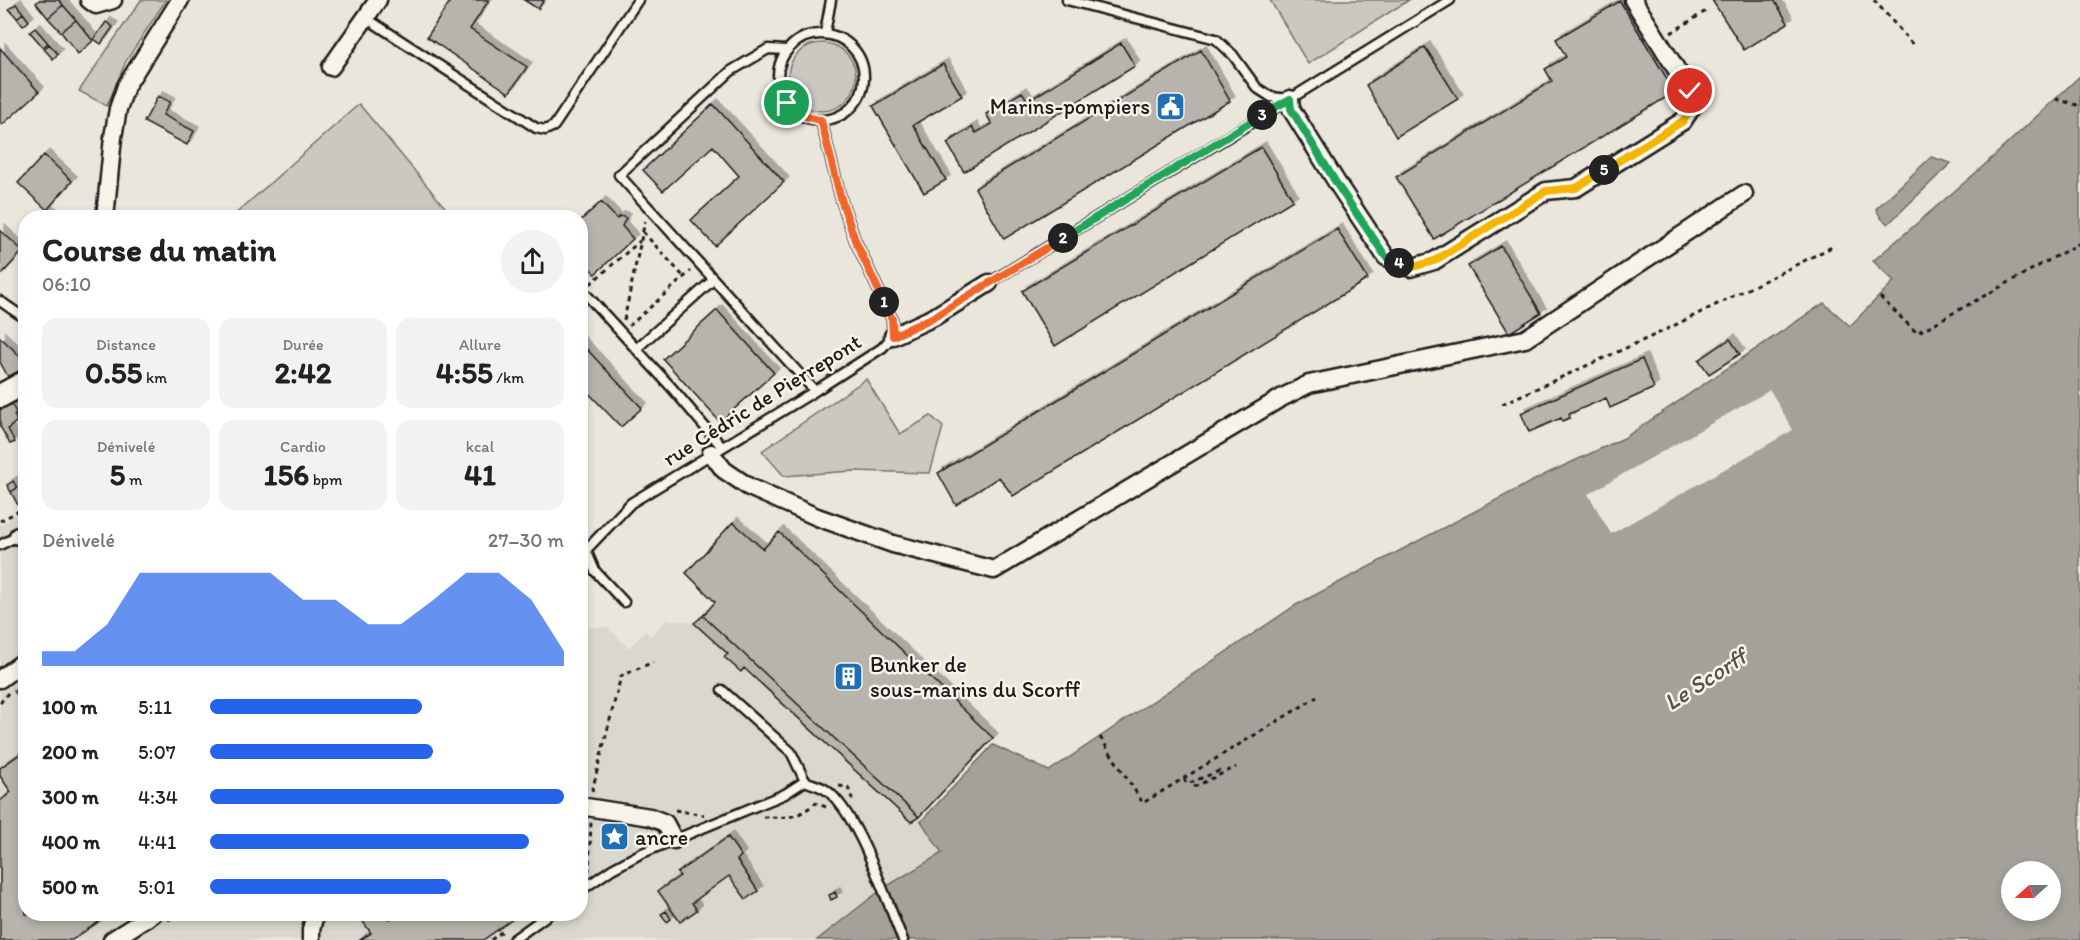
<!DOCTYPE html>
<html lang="fr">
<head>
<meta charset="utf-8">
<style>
  :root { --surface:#fff; --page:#f2f2f2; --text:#222; --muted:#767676; --accent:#2563eb }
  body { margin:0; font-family:Itim,sans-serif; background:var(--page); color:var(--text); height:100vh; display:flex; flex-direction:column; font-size:22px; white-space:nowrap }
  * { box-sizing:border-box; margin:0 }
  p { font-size:20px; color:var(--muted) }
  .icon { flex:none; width:33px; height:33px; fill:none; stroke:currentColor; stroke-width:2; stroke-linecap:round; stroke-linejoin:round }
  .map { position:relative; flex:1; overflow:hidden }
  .side { position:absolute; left:18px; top:210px; width:570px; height:711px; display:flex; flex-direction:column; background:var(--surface); border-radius:24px; box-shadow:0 3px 9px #0003 }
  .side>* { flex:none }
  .needle { width:39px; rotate:249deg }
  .controls { position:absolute; left:2001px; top:861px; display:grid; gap:12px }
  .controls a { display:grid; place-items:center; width:60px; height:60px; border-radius:50%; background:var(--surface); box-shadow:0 3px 9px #0003; font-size:30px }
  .pin { position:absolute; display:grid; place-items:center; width:51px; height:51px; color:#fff; margin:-26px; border:3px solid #fff; border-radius:50%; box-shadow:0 2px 6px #0007 }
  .km { position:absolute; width:30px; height:30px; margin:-15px; border-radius:50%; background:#222; color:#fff; font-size:16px; line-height:30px; text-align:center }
  .round { display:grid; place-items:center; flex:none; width:63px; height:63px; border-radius:32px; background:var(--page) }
  .headline { display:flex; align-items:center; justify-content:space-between; height:102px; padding:0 24px }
  h1 { font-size:33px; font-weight:700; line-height:45px }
  .figures { display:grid; grid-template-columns:repeat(3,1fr); gap:9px; height:102px; padding:6px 24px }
  .figures div { display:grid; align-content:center; border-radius:15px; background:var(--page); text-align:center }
  .figures b { font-size:30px; font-weight:700 }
  .figures small { font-size:16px; font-weight:400 }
  .figures p { font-size:16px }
  .chart { height:168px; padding:12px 24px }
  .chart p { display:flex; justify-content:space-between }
  .chart svg { width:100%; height:108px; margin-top:6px; fill:var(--accent); opacity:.7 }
  ul { padding:0 24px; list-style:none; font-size:20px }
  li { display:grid; grid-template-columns:96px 72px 1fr; align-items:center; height:45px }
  li i { height:15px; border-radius:8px; background:var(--accent) }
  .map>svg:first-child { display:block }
</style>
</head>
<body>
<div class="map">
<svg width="2080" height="940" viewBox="0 0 2080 940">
  <defs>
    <filter id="shadow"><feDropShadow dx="5" dy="-5" stdDeviation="0" flood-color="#0004"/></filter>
  </defs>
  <rect width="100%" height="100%" fill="#eae6dc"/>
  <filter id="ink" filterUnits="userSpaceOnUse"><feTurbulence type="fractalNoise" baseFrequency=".0167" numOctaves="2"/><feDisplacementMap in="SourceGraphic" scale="12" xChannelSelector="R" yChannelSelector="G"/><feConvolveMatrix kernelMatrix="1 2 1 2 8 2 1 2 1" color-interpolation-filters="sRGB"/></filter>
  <g filter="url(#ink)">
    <path fill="#dad7ce" d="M25 510 26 914H580L581 628 607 627 629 648 645 631 651 636 666 619 694 623 728 654 725 657 740 671 744 668 911 821 919 817 942 853 882 889 817 940H0V525Z"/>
    <path fill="#ccc8c0" stroke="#74726e" stroke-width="1.5" d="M141 0H166L126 61 107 106 79 91Z
      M1270 0H1409L1308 64Z
      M788 77a34 34 0 1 1 68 0a34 34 0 1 1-68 0Z
      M359 104 453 217H232Z
      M866 379 900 434 931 416 943 427 930 473 852 471 784 476 762 451Z"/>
    <path fill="#a3a19a" stroke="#6d6c68" stroke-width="1.5" fill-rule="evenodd" d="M2080 76V940H817L882 889 942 853 921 821 993 745 1049 771 1296 605 1546 474 1624 438 1824 303 1850 326 1894 281 1873 261 1979 170ZM2012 872H2050V910H2012Z
      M1931 157 1951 163 1888 224 1881 218 1876 209Z"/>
    <path fill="#eae6dc" d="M1770 390 1793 430 1611 534 1588 494Z"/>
    <path fill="#b6b4ac" stroke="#1c1c1c" stroke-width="1.5" filter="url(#shadow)" d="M39 0H59L63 5 48 18 36 3Z
      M451 0H489L470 29 527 67 509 93 427 37Z
      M524 0H544L538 9Z
      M1712 0H1774L1788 23 1744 50Z
      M1620 1 1675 92 1434 239 1396 177 1552 81 1545 69 1566 57 1556 39Z
      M16 4 23 13 17 18 9 9Z
      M63 5 76 20 61 32 48 18Z
      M23 13 29 21 23 26 17 18Z
      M76 20 93 41 78 54 61 32Z
      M106 22 113 27 101 44 94 39Z
      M35 28 48 43 43 47 30 32Z
      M1121 43 1135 66 964 172 947 143 972 127 976 133 992 124 986 114 1022 92 1028 101Z
      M49 44 58 54 53 59 44 49Z
      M1425 47 1458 99 1396 137 1366 85Z
      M0 48 39 92 2 125 0 123Z
      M1201 50 1230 101 1004 239 975 188Z
      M943 64 962 96 913 125 946 180 924 193 873 106Z
      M158 96 170 102 163 115 194 131 187 145 144 122Z
      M713 104 784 182 715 246 691 220 739 176 713 146 663 191 643 170Z
      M1261 147 1293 200 1055 346 1022 291Z
      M44 155 72 181 47 210 18 183Z
      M601 202 617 219 620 216 626 218 622 226 633 239 595 274 585 263 580 267V221Z
      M47 210 57 217V218H42Z
      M1337 229 1368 279 1013 496 999 477 956 505 938 473Z
      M0 230 23 251 0 276Z
      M1501 246 1541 313 1509 333 1468 266Z
      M717 310 774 373 720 422 663 359Z
      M0 337 19 355 24 350 26 352V367L8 377 0 362Z
      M1730 339 1740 354 1709 374 1699 360Z
      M580 342 642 408 621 427 580 384Z
      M1642 359 1654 388 1610 408 1606 398 1569 414 1570 418 1562 421 1561 418 1529 432 1521 413Z
      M11 403 17 414 14 415 17 421 8 429 15 442 10 444 0 426V410Z
      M26 408V424L19 412Z
      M13 481 17 488 11 492 7 485Z
      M20 486 26 495V503L19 507 11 492Z
      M733 522 763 549 779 532 993 738 919 817 703 616 715 602 686 573Z
      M703 616 919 817 911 822 744 668 741 672 724 657 728 654 694 623Z
      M26 683V707L14 691Z
      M26 750V914H110L72 940H0V801L11 792 0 776V768Z
      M728 837 741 856 737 860 758 891 746 899 729 876 692 903 697 910 680 922 658 891 680 876 677 873Z
      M835 892 837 897 831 900 829 895Z
      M666 911 671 919 667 922 661 914Z
      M362 914H386L390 919 398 914H520L483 940H360L371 933 359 916Z"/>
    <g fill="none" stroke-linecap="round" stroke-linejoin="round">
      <defs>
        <path id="lane" d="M1067 0 1216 39 1233 55 1257 88 1271 97 1290 99 1450 0
          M366 18 536 128 545 130 554 126 638 0
          M825 33 831 0
          M778 77a43 43 0 1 1 86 0a43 43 0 1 1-86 0Z
          M786 50 768 49 731 71 619 175 815 391
          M989 283 1290 99
          M583 291 672 388 722 447
          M0 301 26 319
          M636 349 713 280
          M0 545 20 535
          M586 550 631 503 815 391 882 348 893 336 892 319 855 240 841 199 821 120
          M586 550 595 571 624 602
          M722 690 791 752 805 781C811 784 821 786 826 790 858 812 887 903 903 940
          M580 891 612 869 640 854 785 794 805 781
          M513 940 549 914"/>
        <path id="street" d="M89 0 96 5 113 0
          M331 67 378 0
          M1290 99 1291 109 1339 186 1386 257 1410 268 1434 261 1546 191 1576 188 1683 121 1692 107 1690 91 1633 0
          M105 218 113 137 118 109 126 86 180 0
          M893 336 934 317 989 283
          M711 453 724 470 749 487 817 517 893 544 994 570 1281 398 1309 384 1525 339 1744 194
          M18 536 26 535
          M0 679 26 660
          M580 806 650 817 665 823 674 840
          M112 940 153 914
          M311 940V930L315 914"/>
        <path id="secondary" d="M0 396 26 382"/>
      </defs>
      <use href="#lane" stroke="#1c1c1c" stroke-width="13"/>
      <use href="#street" stroke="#1c1c1c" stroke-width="21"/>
      <use href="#secondary" stroke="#1c1c1c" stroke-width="27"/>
      <path stroke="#1c1c1c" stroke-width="3" stroke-dasharray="4.5 4.5" stroke-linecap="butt" d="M1874 0 1914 46
        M1671 33 1706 11
        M2056 99 2080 106
        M643 232 684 277
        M590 284 640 241
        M1880 297 1917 333 2080 243
        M624 320 645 221
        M629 326 691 271
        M1502 404 1657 334 1832 247
        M0 521 26 507
        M0 703 8 693
        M1100 737 1143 803 1317 697
        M1184 779 1187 784 1219 771 1220 775
        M839 786 848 787 853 801
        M1194 787 1236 767
        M592 791 621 676 653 662
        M675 810 704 815
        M763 817C786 817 796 820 815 803L826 807
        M587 871 589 870 591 822
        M354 914H355
        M560 918 566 914
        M168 920 180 914
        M491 940 504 930"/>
      <use href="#lane" stroke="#f7f3e8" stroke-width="8"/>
      <use href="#street" stroke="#f7f3e8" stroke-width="16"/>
      <use href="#secondary" stroke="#f7f3e8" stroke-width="22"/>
    </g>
  </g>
  <g fill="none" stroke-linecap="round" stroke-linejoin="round" filter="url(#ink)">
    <defs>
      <path id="split-1" d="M787 103C797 113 806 118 821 120L841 199 855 240 884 302"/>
      <path id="split-2" d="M884 302 892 319 893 336 934 317 1063 238"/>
      <path id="split-3" d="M1063 238 1262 115"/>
      <path id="split-4" d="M1262 115 1290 99 1291 109 1338 186 1386 257 1399 263"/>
      <path id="split-5" d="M1399 263 1410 268 1434 261 1546 191 1576 188 1604 170"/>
      <path id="split-6" d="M1604 170 1683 121 1692 107 1690 91"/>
    </defs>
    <use href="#split-1" stroke="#fff" stroke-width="12"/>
    <use href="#split-2" stroke="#fff" stroke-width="12"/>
    <use href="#split-3" stroke="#fff" stroke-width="12"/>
    <use href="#split-4" stroke="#fff" stroke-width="12"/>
    <use href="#split-5" stroke="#fff" stroke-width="12"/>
    <use href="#split-6" stroke="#fff" stroke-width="12"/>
    <use href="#split-1" stroke="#f0652b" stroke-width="8"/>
    <use href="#split-2" stroke="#f0652b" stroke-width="8"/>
    <use href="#split-3" stroke="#22a559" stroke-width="8"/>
    <use href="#split-4" stroke="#22a559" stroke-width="8"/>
    <use href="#split-5" stroke="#f5b400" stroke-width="8"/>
    <use href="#split-6" stroke="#f5b400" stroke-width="8"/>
  </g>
  <defs>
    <symbol id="civic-square" viewBox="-11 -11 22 22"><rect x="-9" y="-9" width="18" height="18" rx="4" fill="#1f6fb2" stroke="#f7f3e8"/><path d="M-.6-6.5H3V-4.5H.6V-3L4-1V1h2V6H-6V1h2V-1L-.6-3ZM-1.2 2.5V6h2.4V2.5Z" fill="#fff"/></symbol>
    <symbol id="building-square" viewBox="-11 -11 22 22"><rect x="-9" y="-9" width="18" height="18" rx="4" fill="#1f6fb2" stroke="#f7f3e8"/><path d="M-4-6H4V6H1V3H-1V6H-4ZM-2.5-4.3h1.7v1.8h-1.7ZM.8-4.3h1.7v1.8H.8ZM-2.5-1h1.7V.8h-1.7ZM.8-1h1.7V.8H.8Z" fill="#fff"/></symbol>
    <symbol id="sight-square" viewBox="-11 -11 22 22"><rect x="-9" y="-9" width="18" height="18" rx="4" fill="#1f6fb2" stroke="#f7f3e8"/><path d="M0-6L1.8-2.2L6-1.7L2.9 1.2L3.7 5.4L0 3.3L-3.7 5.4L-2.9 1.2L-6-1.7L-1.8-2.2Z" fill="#fff"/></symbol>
  </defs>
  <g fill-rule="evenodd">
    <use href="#civic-square" x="1154" y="90" width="33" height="33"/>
    <use href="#building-square" x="832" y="660" width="33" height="33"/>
    <use href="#sight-square" x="598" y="820" width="33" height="33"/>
  </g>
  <g text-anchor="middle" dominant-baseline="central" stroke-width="5" stroke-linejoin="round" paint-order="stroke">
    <g font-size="22" fill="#1c1c1c" stroke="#f7f3e8" text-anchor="start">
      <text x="1150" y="106" text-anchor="end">Marins-pompiers</text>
      <text x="870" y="664">Bunker de<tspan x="870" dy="25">sous-marins du Scorff</tspan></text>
      <text x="635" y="837">ancre</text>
    </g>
    <g font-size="22" fill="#1c1c1c" stroke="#f7f3e8">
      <text transform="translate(762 400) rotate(-32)">rue Cédric de Pierrepont</text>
    </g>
    <g font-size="24" font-style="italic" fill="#52514e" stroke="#f7f3e8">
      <text transform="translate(1705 679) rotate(-33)">Le Scorff</text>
    </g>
  </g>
</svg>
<div class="controls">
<a><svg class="needle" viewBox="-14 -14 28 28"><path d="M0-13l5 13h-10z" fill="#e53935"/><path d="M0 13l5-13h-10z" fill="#767676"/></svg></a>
</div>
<div class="pin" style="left:787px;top:103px;background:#1e9e55"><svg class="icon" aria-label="arrive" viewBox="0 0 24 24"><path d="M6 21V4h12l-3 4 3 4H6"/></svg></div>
<div class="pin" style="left:1690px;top:91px;background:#d93025"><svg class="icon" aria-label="check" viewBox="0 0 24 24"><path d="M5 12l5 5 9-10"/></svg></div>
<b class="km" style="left:884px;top:302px">1</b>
<b class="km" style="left:1063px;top:238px">2</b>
<b class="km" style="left:1262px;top:115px">3</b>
<b class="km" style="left:1399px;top:263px">4</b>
<b class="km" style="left:1604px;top:170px">5</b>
<section class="side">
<div class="headline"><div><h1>Course du matin</h1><p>06:10</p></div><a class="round"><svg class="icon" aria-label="share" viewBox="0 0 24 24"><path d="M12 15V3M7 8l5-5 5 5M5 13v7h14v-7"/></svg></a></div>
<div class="figures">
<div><p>Distance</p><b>0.55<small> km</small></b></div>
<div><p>Durée</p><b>2:42</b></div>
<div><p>Allure</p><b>4:55<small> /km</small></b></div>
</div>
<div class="figures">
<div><p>Dénivelé</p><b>5<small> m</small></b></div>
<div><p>Cardio</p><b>156<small> bpm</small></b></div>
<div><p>kcal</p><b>41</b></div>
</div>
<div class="chart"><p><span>Dénivelé</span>27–30 m</p>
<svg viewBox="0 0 160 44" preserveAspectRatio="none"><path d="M0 44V38L10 38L20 27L30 6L40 6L50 6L60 6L70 6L80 17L90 17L100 27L110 27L120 17L130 6L140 6L150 17L160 38V44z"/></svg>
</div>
<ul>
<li><b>100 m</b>5:11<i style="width:60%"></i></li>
<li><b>200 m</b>5:07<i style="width:63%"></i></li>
<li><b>300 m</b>4:34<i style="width:100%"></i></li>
<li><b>400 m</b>4:41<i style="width:90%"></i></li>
<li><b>500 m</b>5:01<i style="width:68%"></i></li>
</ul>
</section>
</div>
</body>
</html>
